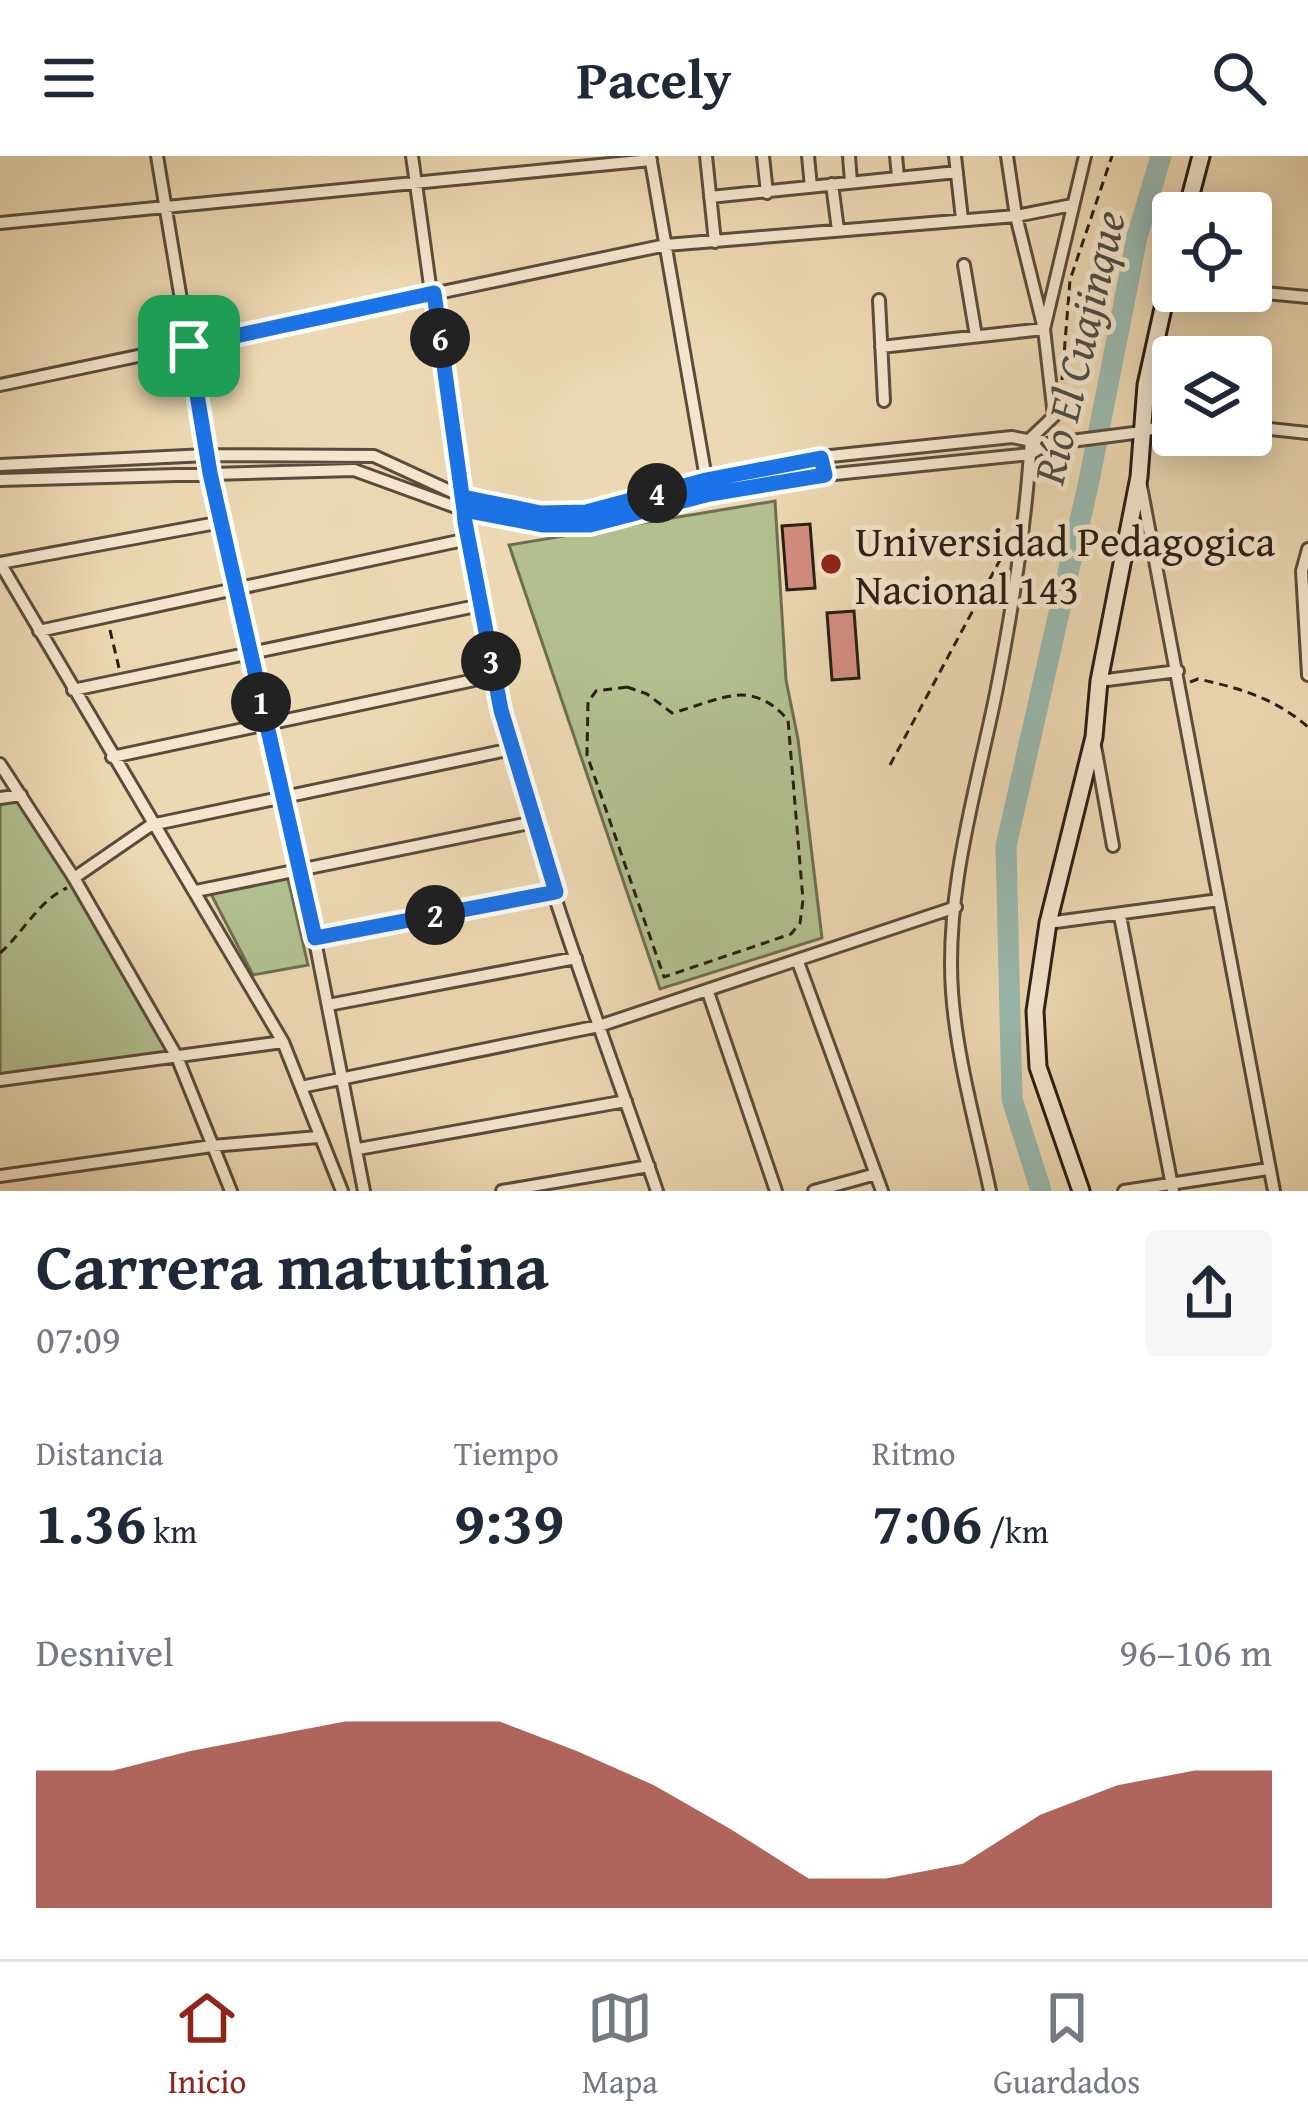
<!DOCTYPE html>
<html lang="es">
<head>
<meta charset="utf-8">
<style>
  :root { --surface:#fff; --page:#f6f6f7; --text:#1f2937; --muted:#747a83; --line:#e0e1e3; --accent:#8f2418 }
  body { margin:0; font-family:"Gentium Book Plus",serif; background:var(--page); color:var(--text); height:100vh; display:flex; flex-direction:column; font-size:45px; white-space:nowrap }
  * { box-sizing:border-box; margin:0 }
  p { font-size:39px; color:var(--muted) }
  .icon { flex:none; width:66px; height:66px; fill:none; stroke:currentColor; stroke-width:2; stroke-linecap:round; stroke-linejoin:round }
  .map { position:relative; height:1035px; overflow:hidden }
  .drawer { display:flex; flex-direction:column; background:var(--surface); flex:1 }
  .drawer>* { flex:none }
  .buttons { position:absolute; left:1152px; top:36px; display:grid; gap:24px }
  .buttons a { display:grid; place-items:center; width:120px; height:120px; border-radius:12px; background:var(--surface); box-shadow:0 6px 30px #0003; font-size:60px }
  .pin { position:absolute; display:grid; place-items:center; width:102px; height:102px; color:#fff; margin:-51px; border-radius:24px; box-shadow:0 6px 18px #0006 }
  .km { position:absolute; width:60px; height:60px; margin:-30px; border-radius:50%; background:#222; color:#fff; font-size:33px; line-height:60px; text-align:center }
  .round { display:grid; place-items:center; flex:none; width:126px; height:126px; border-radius:12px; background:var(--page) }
  .headline { display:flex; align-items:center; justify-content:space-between; height:204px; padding:0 36px }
  h1 { font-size:66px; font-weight:600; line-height:90px }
  .figures { display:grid; grid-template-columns:repeat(3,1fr); gap:18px; height:204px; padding:12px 36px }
  .figures div { display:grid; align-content:center }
  .figures b { font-size:60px; font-weight:600 }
  .figures small { font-size:33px; font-weight:400 }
  .figures p { font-size:33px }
  .chart { height:336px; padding:24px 36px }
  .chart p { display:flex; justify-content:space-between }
  .chart svg { width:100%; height:216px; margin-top:12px; fill:var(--accent); opacity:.7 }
  header { display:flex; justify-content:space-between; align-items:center; height:156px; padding:0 36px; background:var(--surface); font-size:54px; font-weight:600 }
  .tabs { display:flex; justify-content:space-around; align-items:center; height:168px; border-top:3px solid var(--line); background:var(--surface); font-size:33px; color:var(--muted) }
  .tabs a { display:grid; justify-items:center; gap:6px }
  .tabs .on { color:var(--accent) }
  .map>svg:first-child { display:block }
</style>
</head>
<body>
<header><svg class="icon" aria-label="menu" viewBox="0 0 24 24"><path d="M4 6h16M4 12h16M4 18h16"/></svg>Pacely<svg class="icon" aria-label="search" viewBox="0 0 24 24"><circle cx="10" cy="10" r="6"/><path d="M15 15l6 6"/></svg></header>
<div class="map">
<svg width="1308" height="1035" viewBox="0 0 1308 1035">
  <rect width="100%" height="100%" fill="#ecd8b2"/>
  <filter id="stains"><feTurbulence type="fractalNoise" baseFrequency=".00167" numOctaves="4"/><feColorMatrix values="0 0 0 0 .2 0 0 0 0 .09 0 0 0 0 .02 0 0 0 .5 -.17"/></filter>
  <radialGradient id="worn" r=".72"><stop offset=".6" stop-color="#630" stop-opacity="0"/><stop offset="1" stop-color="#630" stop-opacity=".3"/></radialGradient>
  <path fill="#b2c090" stroke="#6e6f52" stroke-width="3" d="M775 345 786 524 798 583 822 782 660 833 509 389Z
    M21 639 177 901 0 924V642Z
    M287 719 308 809 253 819 211 738Z"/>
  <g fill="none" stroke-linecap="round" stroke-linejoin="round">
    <path stroke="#99b9af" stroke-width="21" d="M1041 1035 1012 943 1006 690 1089 325 1137 81 1161 0"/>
  </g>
  <path fill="#d58e82" stroke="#291e15" stroke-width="3" d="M810 368 815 432 787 434 782 370Z
    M854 455 859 522 832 524 827 457Z"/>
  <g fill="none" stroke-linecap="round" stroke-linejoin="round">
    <defs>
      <path id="street" d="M157 0 210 317 301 713 364 1035
        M412 0C437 174 457 351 494 522 532 697 599 866 657 1035
        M650 0 707 328
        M706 0 715 86
        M763 0 767 37
        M808 0 811 31
        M849 0 851 26
        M896 0 898 21
        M955 0 962 63
        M832 28 838 74
        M710 41 957 16
        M0 67 651 4
        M964 109 976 180
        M1243 135 1308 141
        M879 144 884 245
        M881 191 1044 173 1016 60 1007 0
        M0 229 666 89 1016 60 1072 49
        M1251 271 1308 277
        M0 309 207 299 374 300 463 341 541 357 586 356 706 324 821 301 1012 281 1047 288
        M0 324 354 314 464 354 542 369H590L710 338 825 319 1030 298 1047 288 1142 276 1173 266
        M1140 325 1274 1035
        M1308 393 1302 415 1308 519
        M0 407 283 886 342 1035
        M0 407 222 366
        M39 475 468 383
        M1099 525 1178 515
        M73 534 481 449
        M1095 590 1113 690
        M112 601 493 520
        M0 608 74 722 177 901 231 1035
        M0 642 21 639
        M74 722 151 669 512 593
        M196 735 534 666
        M1120 760 1173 1035
        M1048 767 1219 744
        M315 782 557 736
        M798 806 882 1035
        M708 836 776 1035
        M328 849 576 802
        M0 924 283 886
        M301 931 599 870 956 751
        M358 993 626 945
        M0 1020 212 990 318 981
        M502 1035 649 1010
        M814 1035 876 1018
        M990 1035C976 969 957 904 952 836 945 735 976 635 996 537 1013 451 1026 369 1031 282L1054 260 1044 173 1085 0
        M1124 1035 1268 1013"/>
      <path id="secondary" d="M1186 57 1201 0
        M1081 1035 1038 911 1035 855 1048 767 1094 581 1099 525 1139 321 1146 229 1173 107"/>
    </defs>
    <use href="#street" stroke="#5a4c3c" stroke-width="16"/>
    <use href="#secondary" stroke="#291e15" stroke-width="21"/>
    <path stroke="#291e15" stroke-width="3" stroke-dasharray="9 6" stroke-linecap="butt" d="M1062 224 1070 124 1112 0
      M110 474 119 512
      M1190 526 1198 523C1240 532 1276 543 1308 571
      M627 531 647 538 672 557C721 544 750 521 788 564L803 744 800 767 791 778 664 821 587 599 588 546 596 535Z
      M890 609 1008 389
      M0 797C22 778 40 743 67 732"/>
    <use href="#street" stroke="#f3e6cd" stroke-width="10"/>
    <use href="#secondary" stroke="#f3e6cd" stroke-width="15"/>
  </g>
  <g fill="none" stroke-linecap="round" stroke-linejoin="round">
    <defs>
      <path id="route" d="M189 190 210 317 315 782 556 736 501 554 465 366 463 341 541 357 586 356 706 324 821 302 825 319 710 338 590 369H542L464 354 434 137 189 190"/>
    </defs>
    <use href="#route" stroke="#fff" stroke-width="24"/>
    <use href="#route" stroke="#1a73e8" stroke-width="15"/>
  </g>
  <circle fill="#8f2418" stroke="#f3e6cd" stroke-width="4.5" cx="831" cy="408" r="12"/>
  <g text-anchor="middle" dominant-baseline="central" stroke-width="10" stroke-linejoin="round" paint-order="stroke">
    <g font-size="42" fill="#291e15" stroke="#f3e6cd" text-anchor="start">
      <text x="855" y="384">Universidad Pedagogica<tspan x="855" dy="48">Nacional 143</tspan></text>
    </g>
    <g font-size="45" font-style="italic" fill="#4b4c43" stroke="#f3e6cd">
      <text transform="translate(1078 191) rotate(-77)">Río El Cuajinque</text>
    </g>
  </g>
  <rect width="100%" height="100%" filter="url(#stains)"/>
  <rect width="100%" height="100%" fill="url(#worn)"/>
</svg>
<div class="buttons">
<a><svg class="icon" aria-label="locate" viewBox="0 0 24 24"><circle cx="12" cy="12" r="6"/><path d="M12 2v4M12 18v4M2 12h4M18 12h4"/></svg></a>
<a><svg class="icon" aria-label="layers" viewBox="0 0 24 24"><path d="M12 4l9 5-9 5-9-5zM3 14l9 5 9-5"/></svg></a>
</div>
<div class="pin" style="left:189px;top:190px;background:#1e9e55"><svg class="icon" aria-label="arrive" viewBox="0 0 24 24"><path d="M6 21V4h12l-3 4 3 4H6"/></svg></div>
<b class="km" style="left:261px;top:546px">1</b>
<b class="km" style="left:435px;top:759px">2</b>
<b class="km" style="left:491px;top:505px">3</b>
<b class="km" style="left:657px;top:337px">4</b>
<b class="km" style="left:440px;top:182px">6</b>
</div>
<section class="drawer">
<div class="headline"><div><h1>Carrera matutina</h1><p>07:09</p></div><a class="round"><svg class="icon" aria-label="share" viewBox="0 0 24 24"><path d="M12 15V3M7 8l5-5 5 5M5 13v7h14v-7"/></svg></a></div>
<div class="figures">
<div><p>Distancia</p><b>1.36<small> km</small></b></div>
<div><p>Tiempo</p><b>9:39</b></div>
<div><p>Ritmo</p><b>7:06<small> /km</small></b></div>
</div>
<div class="chart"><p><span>Desnivel</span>96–106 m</p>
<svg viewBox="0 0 160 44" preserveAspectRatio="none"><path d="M0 44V16L10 16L20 12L30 9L40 6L50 6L60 6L70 12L80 19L90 28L100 38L110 38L120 35L130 25L140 19L150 16L160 16V44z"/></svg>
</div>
</section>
<nav class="tabs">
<a class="on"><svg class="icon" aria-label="home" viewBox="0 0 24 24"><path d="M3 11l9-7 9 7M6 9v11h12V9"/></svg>Inicio</a>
<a><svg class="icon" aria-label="map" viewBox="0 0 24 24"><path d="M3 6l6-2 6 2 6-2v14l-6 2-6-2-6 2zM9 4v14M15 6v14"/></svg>Mapa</a>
<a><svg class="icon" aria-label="saved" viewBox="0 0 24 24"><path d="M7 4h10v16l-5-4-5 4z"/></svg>Guardados</a>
</nav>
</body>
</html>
